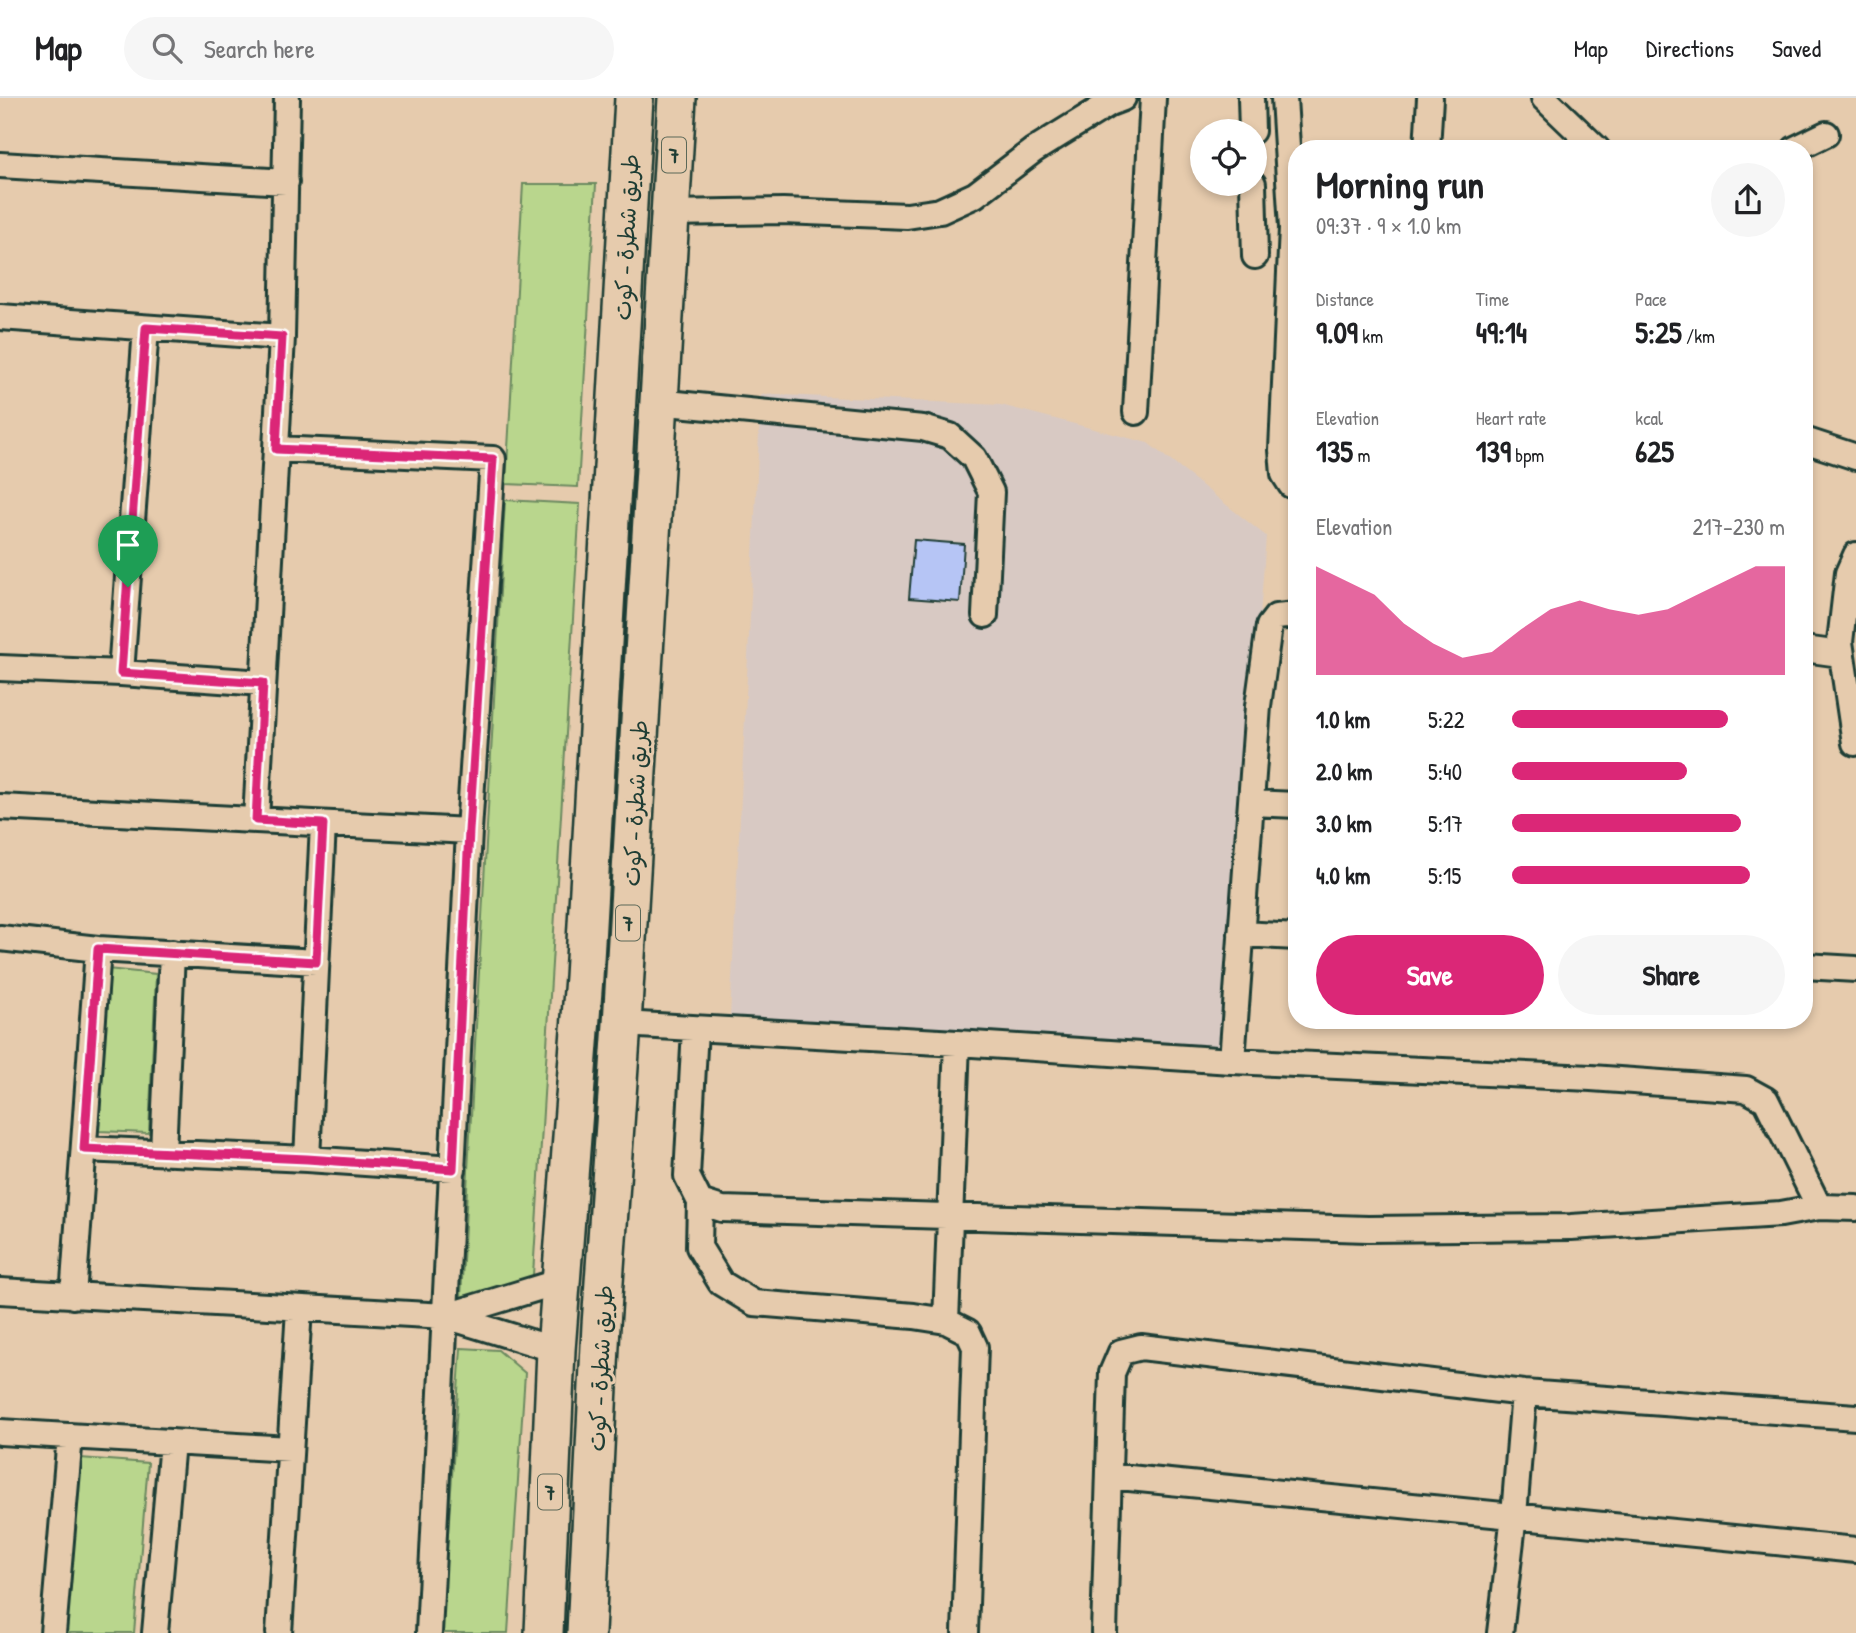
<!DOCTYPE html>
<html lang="en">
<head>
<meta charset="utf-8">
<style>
  :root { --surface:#fff; --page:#f6f6f6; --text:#202124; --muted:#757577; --line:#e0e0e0; --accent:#db2777 }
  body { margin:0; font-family:"Patrick Hand","Playpen Sans Arabic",sans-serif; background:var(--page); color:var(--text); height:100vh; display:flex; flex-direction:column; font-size:26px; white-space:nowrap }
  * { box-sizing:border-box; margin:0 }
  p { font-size:23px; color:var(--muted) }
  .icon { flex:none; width:38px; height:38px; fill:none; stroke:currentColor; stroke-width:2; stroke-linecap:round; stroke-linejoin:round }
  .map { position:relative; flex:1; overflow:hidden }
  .side { position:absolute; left:1288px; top:42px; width:525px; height:889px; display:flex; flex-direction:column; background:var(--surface); border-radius:28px; box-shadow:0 4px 10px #0003 }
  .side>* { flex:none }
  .fabs { position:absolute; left:1190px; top:21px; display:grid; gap:14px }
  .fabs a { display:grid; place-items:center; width:77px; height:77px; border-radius:50%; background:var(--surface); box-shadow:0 4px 10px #0003; font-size:35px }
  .pin { position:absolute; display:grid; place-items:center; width:60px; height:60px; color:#fff; margin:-72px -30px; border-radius:50% 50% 50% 0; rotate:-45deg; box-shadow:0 0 7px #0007 }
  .pin .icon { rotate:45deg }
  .round { display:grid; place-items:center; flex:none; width:74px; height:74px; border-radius:37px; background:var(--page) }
  .head { display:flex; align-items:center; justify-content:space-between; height:119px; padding:0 28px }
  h1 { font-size:38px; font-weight:700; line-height:52px }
  .metrics { display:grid; grid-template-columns:repeat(3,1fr); gap:10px; height:119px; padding:7px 28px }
  .metrics div { display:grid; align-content:center }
  .metrics b { font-size:30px; font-weight:700 }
  .metrics small { font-size:19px; font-weight:400 }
  .metrics p { font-size:19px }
  .chart { height:196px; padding:14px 28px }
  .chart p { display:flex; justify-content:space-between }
  .chart svg { width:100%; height:126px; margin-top:7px; fill:var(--accent); opacity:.7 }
  .primary-button { display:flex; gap:14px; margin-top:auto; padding:14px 28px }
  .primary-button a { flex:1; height:80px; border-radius:42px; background:var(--accent); color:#fff; font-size:28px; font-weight:700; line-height:80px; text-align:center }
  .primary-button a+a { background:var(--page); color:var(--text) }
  ul { padding:0 28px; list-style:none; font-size:23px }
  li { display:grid; grid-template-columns:112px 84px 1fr; align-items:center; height:52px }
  li i { height:18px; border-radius:9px; background:var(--accent) }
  header { display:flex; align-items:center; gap:42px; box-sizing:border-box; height:98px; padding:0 35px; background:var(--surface); border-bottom:2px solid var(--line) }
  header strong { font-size:33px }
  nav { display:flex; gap:38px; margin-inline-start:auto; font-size:24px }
  .search { width:490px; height:63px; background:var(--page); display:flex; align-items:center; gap:18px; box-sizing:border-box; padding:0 24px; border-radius:38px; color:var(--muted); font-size:26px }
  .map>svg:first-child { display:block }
</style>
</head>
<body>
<header>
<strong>Map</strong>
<div class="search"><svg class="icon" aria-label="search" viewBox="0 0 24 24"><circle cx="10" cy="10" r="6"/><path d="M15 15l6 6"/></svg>Search here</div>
<nav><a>Map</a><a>Directions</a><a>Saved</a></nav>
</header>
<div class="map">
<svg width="1856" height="1535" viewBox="0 0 1856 1535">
  <rect width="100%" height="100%" fill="#e6cbad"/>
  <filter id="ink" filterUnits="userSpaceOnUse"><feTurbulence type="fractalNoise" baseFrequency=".0143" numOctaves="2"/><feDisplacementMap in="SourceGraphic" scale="14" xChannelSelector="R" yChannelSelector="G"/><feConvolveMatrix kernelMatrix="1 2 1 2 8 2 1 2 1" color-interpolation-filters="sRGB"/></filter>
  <g filter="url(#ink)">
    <path fill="#d8c9c3" d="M761 296 1001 307 1148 345 1266 438 1228 953 730 920Z"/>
    <path fill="#b9d68d" stroke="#6c8a60" stroke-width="2" d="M523 86H596L578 389 506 386Z
      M505 402 580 406 533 1177 525 1189 501 1197 461 1200Z
      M107 871 156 876 149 1035 99 1033Z
      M461 1250 498 1252 525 1275 508 1535H441Z
      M80 1360 148 1365 134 1535H66Z"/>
    <path fill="#b6c5f5" stroke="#1f3d34" stroke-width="2" d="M914 442 964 446 960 504 909 500Z"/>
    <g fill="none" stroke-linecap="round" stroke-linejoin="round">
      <defs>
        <path id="minor" d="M1251 0 1252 33
          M1284 0 1292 130 1282 352 1284 376 1291 387 1297 388
          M1544 0 1597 51
          M1427 51 1430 0
          M1795 51 1826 36
          M0 67 286 84
          M1253 86 1255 158
          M670 115 783 113 907 118 940 113 975 97 1034 52 1110 5 1123 0
          M0 219 282 239
          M657 304 923 330 950 338 974 360 991 394 985 517
          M1136 314 1153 0
          M1804 342 1856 359
          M276 351 493 361 469 733 429 1535
          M1804 551 1840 556
          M0 570 121 575 263 585
          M121 575 146 230
          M1855 645 1840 544 1848 475 1856 457
          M1251 705 1297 707
          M0 709 469 733
          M256 722 282 239 287 0
          M1241 836 1297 839
          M0 840 98 851 316 864
          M1804 868 1856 871
          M622 926 957 945 1232 963 1591 980 1746 991 1766 1002 1819 1109
          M695 931 687 1078 700 1104 722 1111 1368 1131 1571 1129 1781 1116 1819 1109 1856 1110
          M1232 963 1258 608 1269 528 1276 519 1297 517
          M84 1051 307 1061 453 1071
          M163 1054 172 855
          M307 1061 323 726
          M700 1104 699 1149 721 1185 754 1205 914 1218 946 1223 968 1234 975 1249 965 1535
          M0 1193 446 1218 556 1252
          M73 1198 98 851
          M446 1218 561 1183
          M946 1223 957 945
          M0 1334 290 1351
          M1109 1378 1856 1452
          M53 1535 70 1338
          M155 1535 172 1344
          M279 1535 299 1211
          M1104 1535 1112 1275 1121 1254 1141 1249 1524 1295 1856 1319
          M1500 1535 1514 1417 1524 1295"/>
        <path id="highway" d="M544 1535 556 1252 584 879 634 0
          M586 1535 601 1227 622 926 677 0"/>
      </defs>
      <use href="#minor" stroke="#1f3d34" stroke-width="30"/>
      <use href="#highway" stroke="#1f3d34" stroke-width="42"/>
      <use href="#minor" stroke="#e6cbad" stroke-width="24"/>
      <use href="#highway" stroke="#e6cbad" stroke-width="37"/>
    </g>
  </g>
  <g fill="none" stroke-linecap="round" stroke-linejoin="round" filter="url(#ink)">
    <defs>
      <path id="route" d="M146 230 282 239 276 351 493 361 469 733 453 1071 307 1061 84 1051 98 851 316 864 323 726 256 722 263 585 121 575Z"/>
    </defs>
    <use href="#route" stroke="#fff" stroke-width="14"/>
    <use href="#route" stroke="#db2777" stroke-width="9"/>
  </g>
  <g text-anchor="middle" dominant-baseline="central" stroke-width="6" stroke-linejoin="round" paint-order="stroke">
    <g fill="#e6cbad" stroke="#5b6858" stroke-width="2">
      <rect x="662" y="39.5" width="24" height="35" rx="5"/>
      <rect x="616" y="807.5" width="24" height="35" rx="5"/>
      <rect x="538" y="1376.5" width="24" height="35" rx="5"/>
    </g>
    <g font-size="21" font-weight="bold" fill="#1f3d34">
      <text x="674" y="57">7</text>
      <text x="628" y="825">7</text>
      <text x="550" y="1394">7</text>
    </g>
    <g font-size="23" fill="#1f3d34" stroke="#e6cbad">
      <text transform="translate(626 139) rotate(-87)">طريق شطرة - كوت</text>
      <text transform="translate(635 705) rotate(-87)">طريق شطرة - كوت</text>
      <text transform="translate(600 1270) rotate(-87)">طريق شطرة - كوت</text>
    </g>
  </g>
</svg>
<div class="fabs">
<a><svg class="icon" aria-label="locate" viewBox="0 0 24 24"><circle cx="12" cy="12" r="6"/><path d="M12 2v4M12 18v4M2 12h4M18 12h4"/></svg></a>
</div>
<div class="pin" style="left:128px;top:489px;background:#1e9e55"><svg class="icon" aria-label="arrive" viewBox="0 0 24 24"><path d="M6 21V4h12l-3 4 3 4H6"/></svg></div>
<section class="side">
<div class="head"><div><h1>Morning run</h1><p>09:37 · 9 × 1.0 km</p></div><a class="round"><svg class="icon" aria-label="share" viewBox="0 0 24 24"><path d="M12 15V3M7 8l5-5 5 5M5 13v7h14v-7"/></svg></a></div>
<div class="metrics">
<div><p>Distance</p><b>9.09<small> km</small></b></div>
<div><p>Time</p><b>49:14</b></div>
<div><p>Pace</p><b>5:25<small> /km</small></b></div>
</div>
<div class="metrics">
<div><p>Elevation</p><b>135<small> m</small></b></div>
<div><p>Heart rate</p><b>139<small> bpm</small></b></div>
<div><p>kcal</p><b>625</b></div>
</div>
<div class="chart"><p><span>Elevation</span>217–230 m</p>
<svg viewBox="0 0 160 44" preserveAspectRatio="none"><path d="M0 44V6L10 11L20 16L30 26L40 33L50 38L60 36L70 28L80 21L90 18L100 21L110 23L120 21L130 16L140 11L150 6L160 6V44z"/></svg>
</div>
<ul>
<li><b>1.0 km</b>5:22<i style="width:79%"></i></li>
<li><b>2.0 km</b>5:40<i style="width:64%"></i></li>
<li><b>3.0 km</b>5:17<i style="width:84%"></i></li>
<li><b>4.0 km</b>5:15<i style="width:87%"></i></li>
</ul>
<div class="primary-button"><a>Save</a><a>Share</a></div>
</section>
</div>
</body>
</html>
